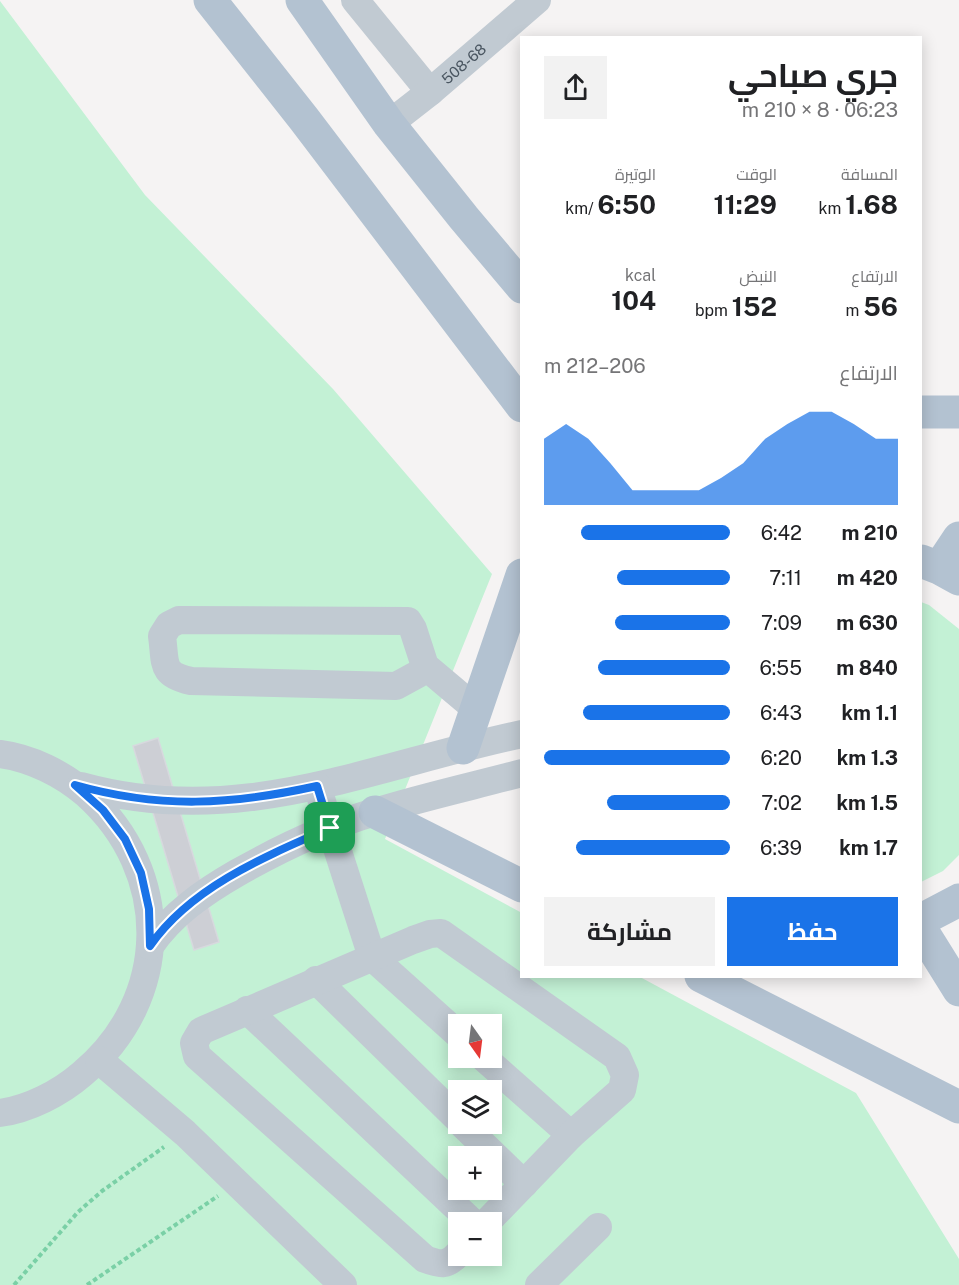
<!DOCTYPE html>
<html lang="ar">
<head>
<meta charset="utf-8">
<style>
  :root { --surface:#fff; --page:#f2f2f2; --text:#202124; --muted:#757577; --accent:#1a73e8 }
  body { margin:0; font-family:"Public Sans",Cairo,sans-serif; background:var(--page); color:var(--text); direction:rtl; height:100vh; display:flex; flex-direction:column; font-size:22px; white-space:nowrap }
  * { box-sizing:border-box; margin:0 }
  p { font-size:20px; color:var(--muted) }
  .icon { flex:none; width:33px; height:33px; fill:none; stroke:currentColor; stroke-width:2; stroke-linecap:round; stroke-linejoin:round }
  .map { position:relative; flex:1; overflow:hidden; direction:ltr }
  .details { position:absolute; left:520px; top:36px; width:402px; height:942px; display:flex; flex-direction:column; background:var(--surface); border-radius:0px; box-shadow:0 3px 15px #0003; direction:rtl }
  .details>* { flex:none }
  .needle { width:39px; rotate:166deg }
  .tools { position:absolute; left:448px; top:1014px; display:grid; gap:12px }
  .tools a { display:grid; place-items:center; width:54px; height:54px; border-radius:0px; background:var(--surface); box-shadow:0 3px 15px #0003; font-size:30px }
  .pin { position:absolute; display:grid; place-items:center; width:51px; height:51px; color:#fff; margin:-26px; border-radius:12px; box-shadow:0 3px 9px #0006 }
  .round { display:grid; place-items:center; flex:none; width:63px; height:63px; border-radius:0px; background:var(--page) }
  .head { display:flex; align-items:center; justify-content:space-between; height:102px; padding:0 24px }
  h1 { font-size:33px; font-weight:700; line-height:45px }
  .figures { display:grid; grid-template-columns:repeat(3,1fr); gap:9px; height:102px; padding:6px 24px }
  .figures div { display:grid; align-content:center }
  .figures b { font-size:26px; font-weight:700 }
  .figures small { font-size:16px; font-weight:400 }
  .figures p { font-size:16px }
  .chart { height:168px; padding:12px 24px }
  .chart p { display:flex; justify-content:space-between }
  .chart svg { width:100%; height:108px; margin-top:6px; fill:var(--accent); opacity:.7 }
  .button { display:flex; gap:12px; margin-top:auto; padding:12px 24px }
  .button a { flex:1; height:69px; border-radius:0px; background:var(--accent); color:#fff; font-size:24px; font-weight:700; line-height:69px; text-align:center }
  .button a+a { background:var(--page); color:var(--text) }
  ul { padding:0 24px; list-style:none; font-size:20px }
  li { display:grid; grid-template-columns:96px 72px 1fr; align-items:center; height:45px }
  li i { height:15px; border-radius:8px; background:var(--accent) }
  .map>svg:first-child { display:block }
</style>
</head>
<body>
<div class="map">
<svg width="959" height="1285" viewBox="0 0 959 1285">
  <rect width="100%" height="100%" fill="#f5f3f3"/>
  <path fill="#c3f1d5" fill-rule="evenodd" d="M0 1 145 195 333 389 492 574 385 839 522 913V976L640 977 856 1093 959 1259V1285H0ZM459 1024H492V1058H459ZM459 1090H492V1124H459ZM459 1156H492V1190H459ZM459 1222H492V1256H459Z
    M921 602 929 605 959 629V855L943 871 921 882Z"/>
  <path fill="#cdcfd5" stroke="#d7d9de" stroke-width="1.5" d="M158 738 219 942 194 950 133 746Z"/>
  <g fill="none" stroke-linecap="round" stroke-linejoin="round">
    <path stroke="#7ad0a6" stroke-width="4" stroke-dasharray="4.5 3" stroke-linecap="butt" d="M14 1285 78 1212 102 1191 164 1147
      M87 1285 218 1196"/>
    <g stroke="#c1cad2" stroke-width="28">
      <path d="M355 0 430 92"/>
      <path id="s1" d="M389 124 430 92 537 0"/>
      <path d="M425 666 418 674 396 686 191 681C160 674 166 664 162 636L169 625 179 620 408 621 413 629 425 666 476 709"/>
      <path d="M0 754C31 758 63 774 86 794 173 872 172 999 82 1074 60 1093 29 1109 0 1113"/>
      <path d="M81 786C239 830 370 766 522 734"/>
      <path d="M317 786 372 957 459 1035"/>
      <path d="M150 946C172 914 204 892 237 873 281 848 327 826 375 812 423 797 473 786 522 773"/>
      <path d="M316 980 459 1120"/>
      <path d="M247 1010 472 1222"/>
      <path d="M484 1058 571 1135"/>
      <path d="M99 1060 185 1133 343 1285"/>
      <path d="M462 1124 524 1184"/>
      <path d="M459 1253C447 1266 441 1265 425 1259L197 1056 194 1043 201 1031 413 940 430 934 441 933 617 1057 625 1075 622 1090 571 1135 487 1222"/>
      <path d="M539 1285 598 1227"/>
    </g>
    <path stroke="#b3c2d1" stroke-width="33" d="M210 0 304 119 522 406
      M302 0 389 124 464 218 522 287
      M921 412H959
      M921 561 939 568 959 579
      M939 568 959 538
      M463 748 522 575
      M375 812 522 886
      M921 920 959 900
      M921 929 959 990
      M701 976 959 1107"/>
  </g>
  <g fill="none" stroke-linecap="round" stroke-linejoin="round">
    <defs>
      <path id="route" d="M75 785C160 809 231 805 317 786L330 828C266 856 191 887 150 946L149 909 141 873 125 839 103 810Z"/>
    </defs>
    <use href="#route" stroke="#fff" stroke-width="12"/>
    <use href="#route" stroke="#1a73e8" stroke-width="8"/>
  </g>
  <g text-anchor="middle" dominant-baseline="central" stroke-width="5" stroke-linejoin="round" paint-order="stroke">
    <g font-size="15" fill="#4a5661" stroke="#fff">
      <text stroke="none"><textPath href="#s1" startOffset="96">508-68</textPath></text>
    </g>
  </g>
</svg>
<div class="tools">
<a><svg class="needle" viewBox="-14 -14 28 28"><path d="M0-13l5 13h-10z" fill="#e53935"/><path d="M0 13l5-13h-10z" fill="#757577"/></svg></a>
<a><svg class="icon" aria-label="layers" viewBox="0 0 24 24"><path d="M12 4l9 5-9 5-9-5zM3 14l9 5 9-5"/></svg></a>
<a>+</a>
<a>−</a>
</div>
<div class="pin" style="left:330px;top:828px;background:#1e9e55"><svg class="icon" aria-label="arrive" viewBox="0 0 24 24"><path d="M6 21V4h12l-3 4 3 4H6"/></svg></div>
<section class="details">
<div class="head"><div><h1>جري صباحي</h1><p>06:23 · 8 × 210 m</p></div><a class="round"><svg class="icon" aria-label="share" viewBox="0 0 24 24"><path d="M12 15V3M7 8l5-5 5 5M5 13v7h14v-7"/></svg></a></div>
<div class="figures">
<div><p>المسافة</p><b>1.68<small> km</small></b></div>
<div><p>الوقت</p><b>11:29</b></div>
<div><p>الوتيرة</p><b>6:50<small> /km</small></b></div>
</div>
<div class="figures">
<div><p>الارتفاع</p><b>56<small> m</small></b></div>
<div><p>النبض</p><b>152<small> bpm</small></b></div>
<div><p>kcal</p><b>104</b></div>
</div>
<div class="chart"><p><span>الارتفاع</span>206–212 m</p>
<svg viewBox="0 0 160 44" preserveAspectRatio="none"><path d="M0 44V17L10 11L20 17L30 27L40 38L50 38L60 38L70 38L80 33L90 27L100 17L110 11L120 6L130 6L140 11L150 17L160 17V44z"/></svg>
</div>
<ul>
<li><b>210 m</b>6:42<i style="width:80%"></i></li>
<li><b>420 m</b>7:11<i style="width:61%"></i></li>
<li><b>630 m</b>7:09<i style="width:62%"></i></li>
<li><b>840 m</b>6:55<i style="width:71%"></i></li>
<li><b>1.1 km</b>6:43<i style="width:79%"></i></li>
<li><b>1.3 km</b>6:20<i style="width:100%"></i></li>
<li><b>1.5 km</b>7:02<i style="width:66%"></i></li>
<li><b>1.7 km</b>6:39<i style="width:83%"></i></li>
</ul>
<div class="button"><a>حفظ</a><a>مشاركة</a></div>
</section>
</div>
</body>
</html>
